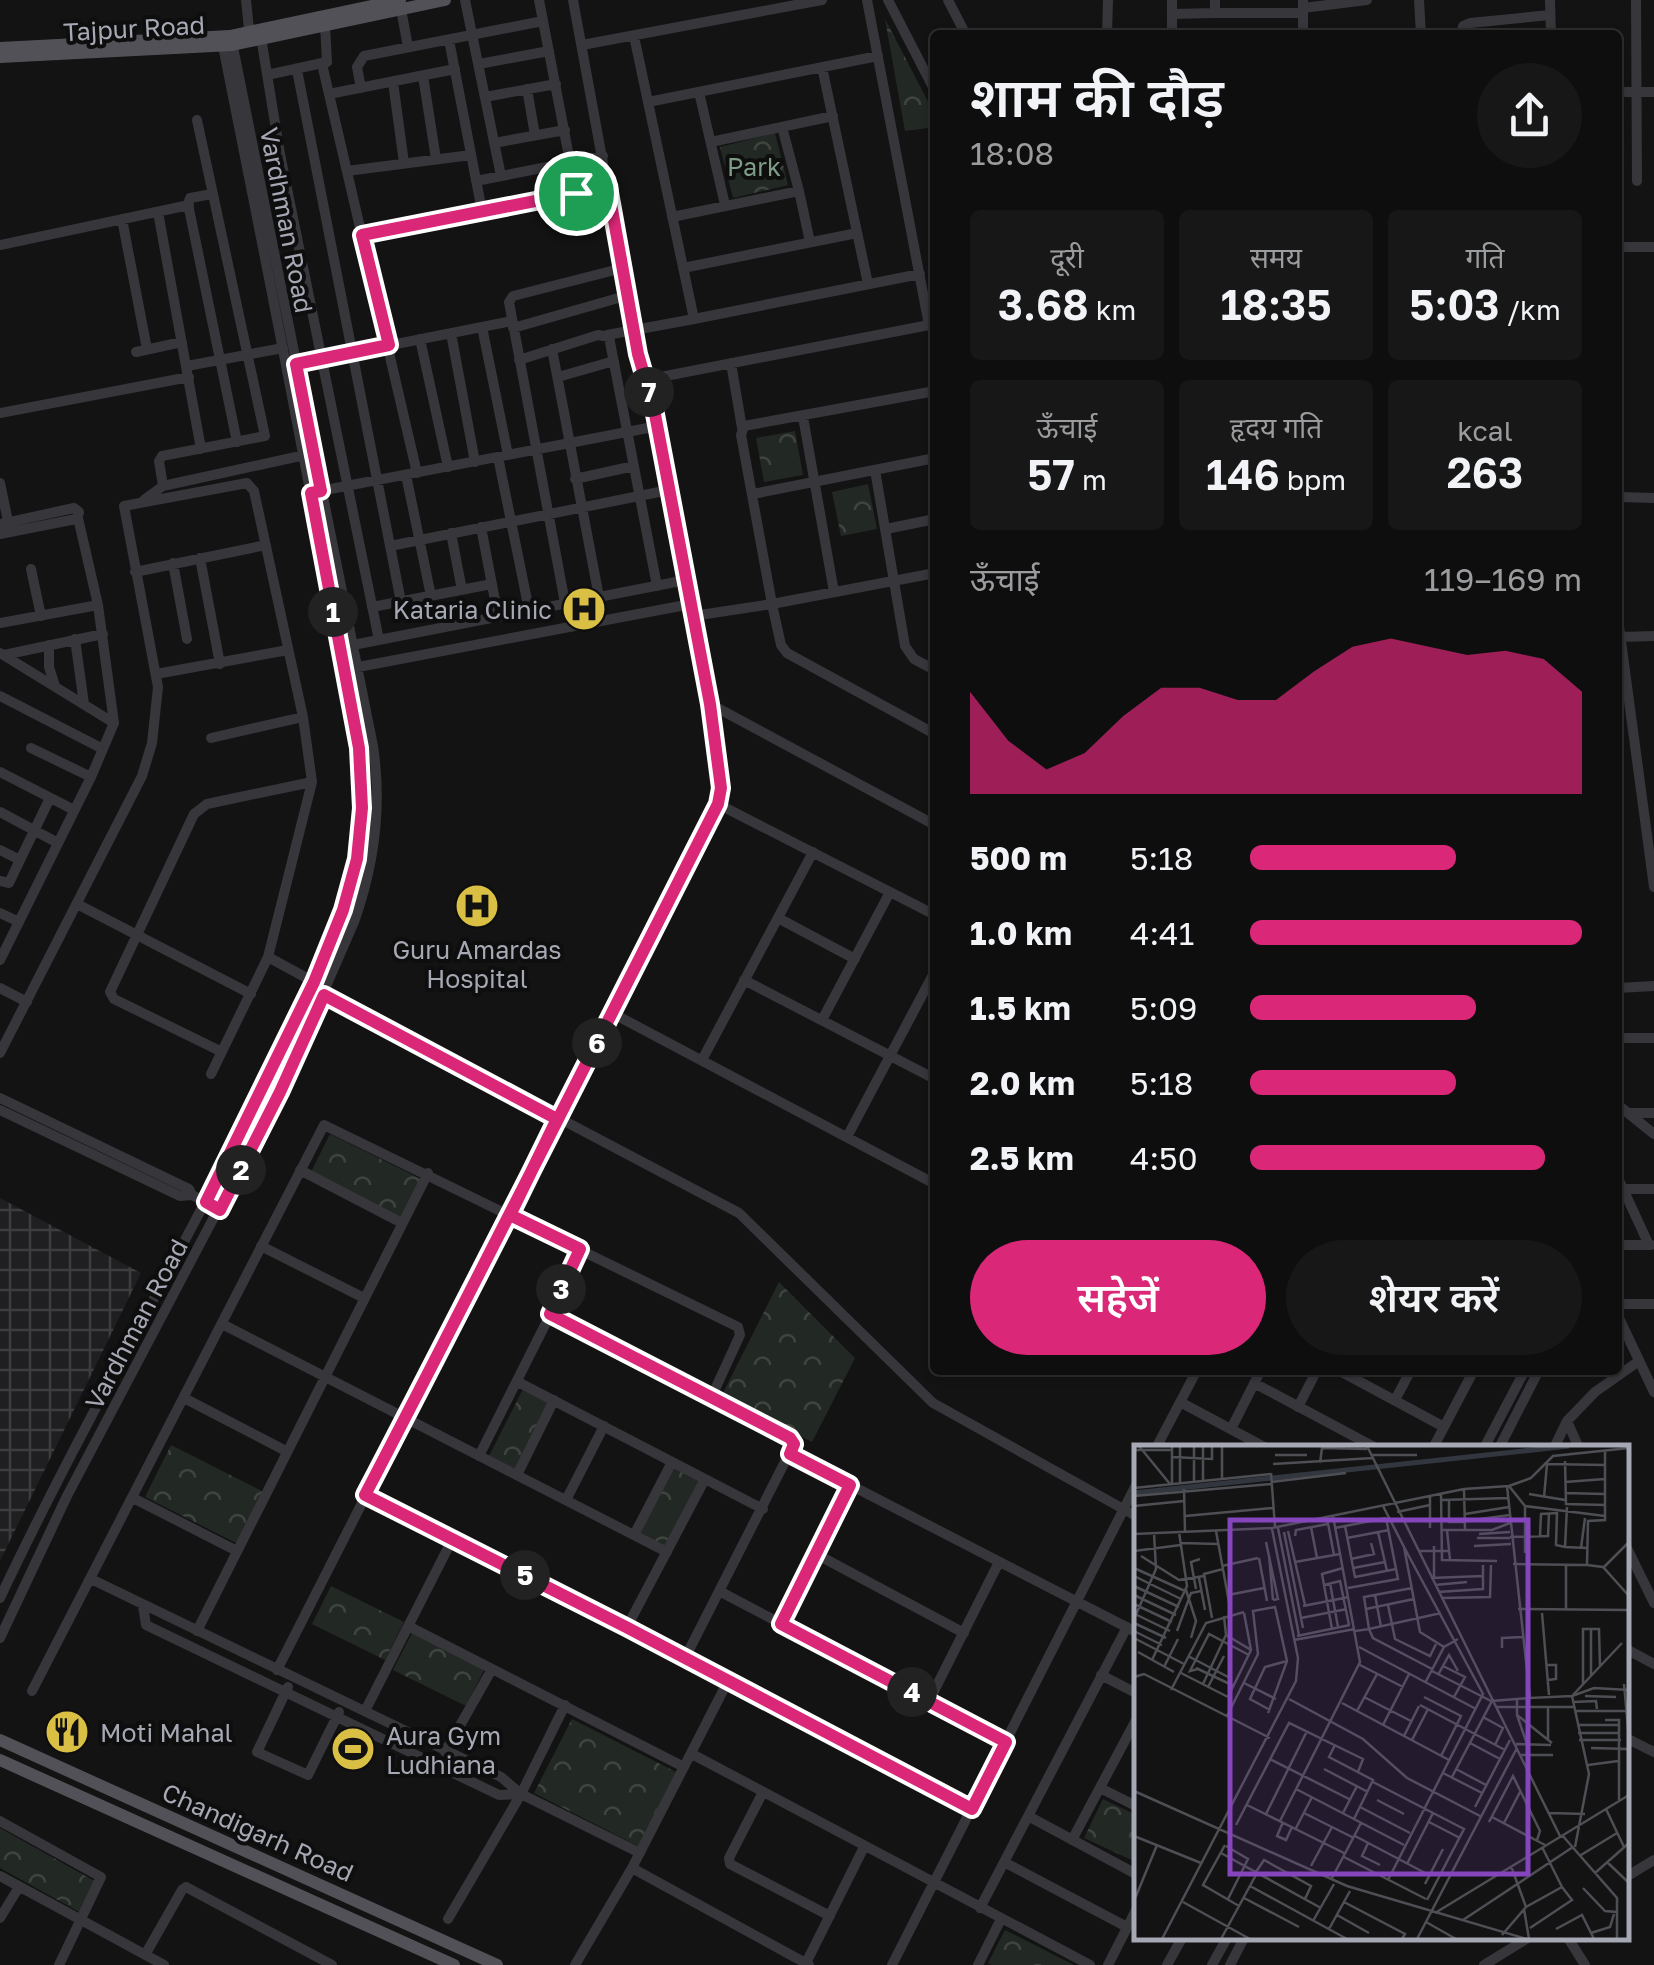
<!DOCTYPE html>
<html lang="hi">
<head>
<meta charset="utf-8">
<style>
  :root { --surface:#0e0e0f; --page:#171718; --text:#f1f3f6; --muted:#9b9c9e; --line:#2e2e2f; --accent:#db2777 }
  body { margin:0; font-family:"Golos Text","Noto Sans Devanagari",sans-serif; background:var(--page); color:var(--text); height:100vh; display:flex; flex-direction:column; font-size:38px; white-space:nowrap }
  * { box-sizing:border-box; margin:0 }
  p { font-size:32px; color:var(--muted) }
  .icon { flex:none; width:55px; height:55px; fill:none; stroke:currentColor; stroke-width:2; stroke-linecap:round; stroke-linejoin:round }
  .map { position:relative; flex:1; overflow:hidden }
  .drawer { position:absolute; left:930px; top:30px; width:692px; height:1345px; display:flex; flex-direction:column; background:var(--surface); border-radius:10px; box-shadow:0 2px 8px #0004,0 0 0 2px var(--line) }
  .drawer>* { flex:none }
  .pin { position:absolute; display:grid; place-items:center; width:85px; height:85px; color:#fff; margin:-42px; border:5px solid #fff; border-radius:50%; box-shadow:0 2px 10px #0007 }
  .km { position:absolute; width:50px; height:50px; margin:-25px; border-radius:50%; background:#222; color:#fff; font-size:28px; line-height:50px; text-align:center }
  .round { display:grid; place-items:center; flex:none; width:105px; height:105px; border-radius:52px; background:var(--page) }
  .headline { display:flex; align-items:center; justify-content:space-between; height:170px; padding:0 40px }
  h1 { font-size:55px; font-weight:600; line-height:75px }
  .figures { display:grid; grid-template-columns:repeat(3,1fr); gap:15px; height:170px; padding:10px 40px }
  .figures div { display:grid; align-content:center; border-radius:10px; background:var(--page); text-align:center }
  .figures b { font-size:42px; font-weight:600 }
  .figures small { font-size:28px; font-weight:400 }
  .figures p { font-size:28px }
  .chart { height:280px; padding:20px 40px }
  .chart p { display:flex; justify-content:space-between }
  .chart svg { width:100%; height:180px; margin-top:10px; fill:var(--accent); opacity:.7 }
  .button { display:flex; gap:20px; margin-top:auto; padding:20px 40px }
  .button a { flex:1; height:115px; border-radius:60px; background:var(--accent); color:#fff; font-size:40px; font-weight:600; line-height:115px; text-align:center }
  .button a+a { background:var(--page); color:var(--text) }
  ul { padding:0 40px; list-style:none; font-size:32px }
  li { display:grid; grid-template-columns:160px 120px 1fr; align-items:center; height:75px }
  li i { height:25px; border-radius:12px; background:var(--accent) }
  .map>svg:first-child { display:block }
</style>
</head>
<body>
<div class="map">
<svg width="1654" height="1965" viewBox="0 0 1654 1965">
  <defs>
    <pattern id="industrial-grid" width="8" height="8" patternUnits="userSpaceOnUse" patternTransform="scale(2.5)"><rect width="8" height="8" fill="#1f1f21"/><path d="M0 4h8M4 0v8" fill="none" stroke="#3d3d3f"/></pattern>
    <pattern id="forest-crowns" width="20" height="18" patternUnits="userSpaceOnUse" patternTransform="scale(2.5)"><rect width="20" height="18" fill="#222824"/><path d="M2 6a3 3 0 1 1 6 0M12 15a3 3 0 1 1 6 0" fill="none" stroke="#3f4441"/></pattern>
  </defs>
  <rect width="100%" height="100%" fill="#131314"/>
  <path fill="url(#industrial-grid)" d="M0 1198 141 1273 0 1561Z"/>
  <path fill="url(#forest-crowns)" d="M885 19 935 115V127L905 131Z
    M775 133 788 185 733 198 720 147Z
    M795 431 803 475 764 482 756 438Z
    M868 484 877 529 841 536 832 492Z
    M330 1134 421 1179 400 1221 309 1176Z
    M779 1282 855 1358 812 1442 722 1395Z
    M523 1389 548 1402 515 1469 489 1456Z
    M171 1445 264 1492 238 1544 145 1497Z
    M673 1468 699 1480 665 1546 640 1533Z
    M331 1586 404 1622 385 1660 312 1624Z
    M412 1633 485 1668 466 1706 393 1670Z
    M572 1719 676 1772 638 1846 534 1793Z
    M1103 1799 1136 1815V1862L1084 1838Z
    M0 1828 100 1884 83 1914 0 1868Z
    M1005 1930 1074 1965H992L988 1963Z"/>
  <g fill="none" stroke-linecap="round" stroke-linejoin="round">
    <path stroke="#36363b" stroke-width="10" d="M246 0 250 39
      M465 0 501 176
      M539 0 576 193
      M888 0 935 91
      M948 0 966 35
      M1172 0V35
      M1215 0V13H1303
      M1303 0V35
      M1419 0 1421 35
      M1550 0 1551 35
      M1636 0 1637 181
      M1303 8 1367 0
      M401 9 408 47
      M1172 14 1215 13
      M260 31 280 154 379 640
      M1107 35 1108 0
      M1461 35 1463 26 1470 23 1550 15
      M634 36 694 319 920 274
      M449 40 482 211
      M582 45 822 0
      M322 64 417 473
      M479 64 549 51
      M822 67 868 284
      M297 70 401 602
      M267 75 327 62 325 25
      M423 76 436 159
      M393 82 404 163
      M361 88 357 67 364 56 543 21
      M527 89 535 135
      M699 92 725 205
      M1618 92H1654
      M329 94 455 69
      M485 97 556 84
      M648 102 878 56
      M711 142 833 116
      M494 143 565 130
      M347 171 471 155
      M476 181 603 156
      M799 191 810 242
      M212 194 190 198 188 204 237 442
      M158 212 201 449
      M672 217 799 191 782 127
      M122 219 147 349
      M361 235 608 187
      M0 245 189 205
      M1618 247H1654
      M683 268 857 233
      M482 327 508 455
      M513 328 629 295
      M451 333 475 462
      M607 335 694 319
      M420 339 448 467
      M552 349 599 597
      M136 352 182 342
      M519 360 598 335 609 337 657 586
      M731 363 742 428
      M296 364 512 321
      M187 366 283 348
      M558 377 614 361
      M645 380 929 325 867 0
      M935 391 744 426 741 435 772 604 935 573
      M0 413 189 377
      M803 417 834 592
      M498 457 529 610
      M875 470 905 646 914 659 935 670
      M406 475 431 596
      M575 479 634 466
      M0 483 9 526
      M163 486 159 461 162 456 265 436 197 120
      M315 492 658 426
      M753 494 935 458
      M1618 497 1654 498
      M144 500 163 486 305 455
      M78 518 98 605 114 723
      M0 524 74 508 79 512
      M481 527 498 616
      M886 529 935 519
      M451 533 462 590
      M0 534 76 519 79 513
      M390 546 669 490
      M200 558 220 664
      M173 563 187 639
      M31 569 41 616
      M135 572 266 545
      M565 603 509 302 513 296 623 268
      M372 607 492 584
      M693 616 772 604 781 645 787 653 935 734
      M1618 619 1654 887
      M0 623 98 605
      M1620 637 1654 636
      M75 639 84 704
      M49 645V667L55 686
      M353 645 686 580
      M0 653 114 723 91 777 0 960
      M4 655 103 634
      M353 668 691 604
      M156 674 288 650
      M0 696 103 749
      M710 704 935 825
      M211 738 303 717
      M31 748 91 777
      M0 772 74 810
      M718 804 935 915
      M0 812 58 843
      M0 850 20 860 9 883 0 881
      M20 860 50 798
      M77 904 251 994
      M0 913 19 922
      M778 918 855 959
      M268 957 314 982
      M744 980 935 1079
      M0 988 27 1002
      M1618 988 1654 986
      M321 993 739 1213 933 1403 1136 1516
      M612 1013 935 1184
      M822 1020 890 892
      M1618 1038H1654
      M222 1052 114 999 110 992 194 814 207 804 312 782
      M0 1053 142 776 152 743 158 687 124 506 247 483 254 491 303 717 312 782 268 957 211 1074
      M702 1060 813 852
      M0 1098 189 1189 192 1195 211 1205
      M1618 1105 1654 1134
      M0 1110 180 1196 192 1195
      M1628 1113H1654
      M847 1137 935 971
      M300 1170 402 1223
      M1618 1178 1649 1245
      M1623 1189H1654
      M1618 1245H1651
      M261 1246 364 1298
      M580 1249 550 1315 789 1438 794 1444 685 1658
      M1618 1304H1654
      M1618 1316 1654 1392
      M222 1324 667 1552
      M1338 1370 1444 1427
      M518 1382 763 1509
      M1254 1383 1376 1448
      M184 1398 286 1451
      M1395 1400 1411 1370
      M1180 1402 1266 1448
      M1298 1407 1317 1370
      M1567 1421 1595 1392 1639 1361
      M1231 1429 1261 1370
      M1156 1448 1197 1370
      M1433 1448 1474 1370
      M1484 1448 1525 1370
      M1499 1448 1539 1370
      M1554 1448 1567 1421 1579 1448
      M790 1454 1136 1632
      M479 1456 550 1315
      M517 1475 554 1400
      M365 1495 627 1627 972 1809
      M133 1498 235 1550
      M566 1500 604 1426
      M634 1535 672 1462
      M1626 1546 1654 1603
      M816 1554 964 1633
      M91 1579 501 1777 521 1794 640 1853
      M719 1591 1006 1742
      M0 1598C77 1435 167 1279 248 1119 290 1036 338 950 357 859 375 770 344 675 328 588 295 405 258 223 222 41
      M143 1606 146 1625 499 1795 521 1794
      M781 1624 850 1485
      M410 1627 684 1767
      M627 1627 705 1479
      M197 1631 428 1173
      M0 1638 67 1496 280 1092 354 922C374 866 382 805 373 746L232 42
      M1626 1649 1654 1664
      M277 1670 718 804 721 788 710 704 654 409 638 354 573 0
      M1101 1675 1136 1693
      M288 1687 257 1752 308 1775 339 1712
      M32 1691 324 1125 738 1327 740 1335 711 1398
      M929 1701 999 1562
      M365 1711 453 1538
      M1626 1738 1654 1752
      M445 1752 492 1669
      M692 1754 1090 1965
      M1100 1788 1136 1806
      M763 1792 729 1858 730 1864 830 1916
      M1028 1816 1136 1874
      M0 1821 101 1877 59 1965
      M1072 1840 1136 1720
      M1004 1862 1127 1927
      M632 1868 809 1965
      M0 1876 164 1965
      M1626 1877 1654 1860
      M980 1908 1127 1627
      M0 1918 19 1887
      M448 1919 521 1794 565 1705
      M1568 1938 1585 1965
      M145 1955 182 1890 186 1887 332 1965
      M806 1963 864 1847
      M575 1965 632 1868 728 1681
      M892 1965 1136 1485
      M978 1965 1001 1919
      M1108 1965 1136 1910
      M1167 1965 1182 1938
      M1212 1965 1227 1938
      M1230 1965 1244 1938
      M1484 1965 1528 1938"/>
    <path stroke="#515157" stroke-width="12" d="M0 48 230 36 400 0
      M0 57 232 45 445 0
      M0 1740 497 1965
      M0 1760 454 1965"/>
  </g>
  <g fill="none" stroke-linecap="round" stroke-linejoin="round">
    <defs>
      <path id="route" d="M576 193 362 235 389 345 296 364 321 491 311 493 359 748 362 808 357 859 343 910 314 982 206 1202 220 1210 280 1092 324 995 557 1119 510 1215 580 1249 550 1314 790 1438 794 1444 790 1454 850 1485 781 1624 1006 1742 972 1809 626 1627 365 1495C485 1265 601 1034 718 804L721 788 710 704 654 409 638 354 608 187 576 193"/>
    </defs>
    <use href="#route" stroke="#fff" stroke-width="20"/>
    <use href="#route" stroke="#db2777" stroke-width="12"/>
  </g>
  <defs>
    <symbol id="hospital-disc" viewBox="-11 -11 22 22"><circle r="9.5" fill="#dabf45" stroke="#0e0e0f"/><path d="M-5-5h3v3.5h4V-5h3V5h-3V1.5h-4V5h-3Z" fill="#111"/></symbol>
    <symbol id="restaurant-disc" viewBox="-11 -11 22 22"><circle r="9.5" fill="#dabf45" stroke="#0e0e0f"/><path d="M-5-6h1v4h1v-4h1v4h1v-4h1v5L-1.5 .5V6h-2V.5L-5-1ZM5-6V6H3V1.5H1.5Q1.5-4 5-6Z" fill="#111"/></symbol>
    <symbol id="stadium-disc" viewBox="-11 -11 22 22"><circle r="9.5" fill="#dabf45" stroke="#0e0e0f"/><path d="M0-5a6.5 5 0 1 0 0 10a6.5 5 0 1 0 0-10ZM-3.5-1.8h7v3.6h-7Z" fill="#111"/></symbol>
  </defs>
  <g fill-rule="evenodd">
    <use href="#hospital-disc" x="559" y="584" width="50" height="50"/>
    <use href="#hospital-disc" x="452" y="881" width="50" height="50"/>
    <use href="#restaurant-disc" x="42" y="1707" width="50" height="50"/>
    <use href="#stadium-disc" x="328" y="1724" width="50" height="50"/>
  </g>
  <g text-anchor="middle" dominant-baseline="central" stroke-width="8" stroke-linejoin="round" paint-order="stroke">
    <g font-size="25" fill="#a6a8b3" stroke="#0e0e0f">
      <text transform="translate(134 28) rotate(-3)">Tajpur Road</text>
      <text transform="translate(287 220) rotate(79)">Vardhman Road</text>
      <text transform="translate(136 1324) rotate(-62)">Vardhman Road</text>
      <text transform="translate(258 1832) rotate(24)">Chandigarh Road</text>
    </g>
    <g font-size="25" fill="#7f9c86" stroke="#0e0e0f">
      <text x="754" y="166">Park</text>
    </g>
    <g font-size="25" fill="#a6a8b3" stroke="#0e0e0f" text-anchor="start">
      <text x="552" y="609" text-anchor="end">Kataria Clinic</text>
      <text x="477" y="949" text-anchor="middle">Guru Amardas<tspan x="477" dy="29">Hospital</tspan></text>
      <text x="100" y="1732">Moti Mahal</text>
      <text x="386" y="1735">Aura Gym<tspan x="386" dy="29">Ludhiana</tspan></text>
    </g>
  </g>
  <g transform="translate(1134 1445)">
    <rect width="495" height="495" fill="#131314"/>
    <path fill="none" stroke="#32373f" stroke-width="5" d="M0 48 435 1"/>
    <path fill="none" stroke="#4e4f54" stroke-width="2.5" d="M5 1 36 39M88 1V33M233 1 426 391M0 5H38M141 10H173M238 10H283M38 12 78 14V1M431 16 432 59 471 60M186 18 188 3 233 4M139 19 239 13M137 28 141 82M69 36V1M60 37V1M137 37 212 28M431 37 471 34M38 39V1M46 39V1M373 41 396 253 438 251 455 329 441 402M375 41 391 61 471 71M0 43 137 29M50 44 51 86M330 44 331 85M307 48 308 115 363 116M431 48 470 49M395 49 431 55M0 51 137 39M410 52 413 19 471 20M307 55 374 53M315 55V77H330M0 61 50 56M249 61 270 102 286 187 310 202M433 62 431 102 453 103M263 67 296 60M331 69 375 62M51 71 139 63M193 73 200 110M331 76 376 70M211 81 221 132 262 124M177 82 183 113M144 83 165 190M201 83 252 73M296 83V50M308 85H358L376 78M313 85 316 115M82 86 97 168M154 86 171 160M150 87 169 183M244 87 253 126M0 89 138 83 330 44 375 41 397 33 419 11 495 3M345 89 376 87M161 91 162 85 194 79M406 91 407 69 423 68 422 100 431 102M376 92 414 91 415 68M213 93 255 85M343 93H376M132 97 144 154 139 155M47 98 84 99M300 101V132M340 101 377 99M447 103 451 73M0 106 47 100M284 106H316M391 108V61M135 110 139 155M7 111 45 135 70 131M125 113 133 156M217 114 240 109 237 98M161 117 206 109M379 119 453 120 454 76 471 75V5M453 120 469 122 495 151M88 121 124 113M470 122 495 97M0 123 51 146M219 123 251 117M0 131 47 154M65 133 71 165M297 133 349 131M196 138 204 182M190 140 206 136 215 180M301 140 333 137M0 141 45 162M214 143 264 134 252 73M278 143 230 152 235 184 307 168M62 144 57 117 66 114M52 145 62 176 57 193M304 147 349 144V120M0 150 42 170M94 150 130 143M241 150 247 182M307 153 356 152 357 120M0 159 38 177M254 160 261 194 296 211 302 199M169 161 215 152M232 164 280 154M384 164 495 165M432 165V120M110 168 117 205M408 168 415 250M3 170 36 186M78 173 70 129 89 124M167 173 213 164M0 174 22 124 20 88M0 178 32 193M198 184 188 129 209 123M457 184V231M0 186 28 200M43 186 57 148 67 146M221 186 235 184 239 193 298 224M92 190 117 205 94 252M163 191 216 180M0 193 50 219M160 195 221 184M225 202 342 264M368 203V193L389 192M4 207 40 227M54 211 98 234M18 215 53 141 45 87M226 220 269 242M413 220H422V234L414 235M309 221 331 232 320 252M30 222 44 194M62 223 100 241M64 224 56 226 75 189 115 210M298 226 357 256M47 228 94 252M304 230 315 210 324 226M0 232 10 229 136 293M110 238 142 254M291 238 310 202 324 194M69 239 92 190 90 171M449 239V184H465L466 222M490 239 495 295M74 242 90 211M37 245 72 178 110 167M438 251 488 198M438 251 460 243 495 245M451 251 482 252M230 252 277 276M290 252 327 271 307 311M383 253V270L418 298M155 254 229 294 273 333 348 372M439 257 462 256 463 264M208 258 315 315M286 260 371 305M363 262H440M136 265 116 254 131 222 153 216M223 266 243 229M440 266H495M383 270 393 299M93 271 124 209 119 166 141 162 153 216 134 268M349 272 369 283 361 300M471 275H485V357M249 280 275 229M443 280H485M444 288H485M270 291 285 261M414 294V262M278 295 294 264M445 295H487M336 298 366 314M382 299 417 300M201 300 195 312 239 335 220 374M457 303 495 304M387 310H419M136 314 217 355M454 320 484 316M190 324 234 347M322 324 352 340M309 328 348 348M318 332 358 256 396 253M239 337 330 384 293 455M162 344 270 400M0 346 213 441 393 494M243 355 270 369M113 360 212 409M226 362 276 388M341 362 376 295M472 364 490 402M170 368 220 393M209 368 223 341M415 368 451 369M132 369 173 286M358 372 411 400M146 376 226 217 199 71M149 377 143 391 152 395 158 382M295 377 326 393M355 377 379 331 406 386 403 395M370 378 386 347M102 380 155 278 229 314 224 327M162 383 178 352M428 390 483 453V494M0 391 67 418M221 391 295 430M234 398 228 411 246 420M91 400 69 440 105 461M92 401 114 414 94 454M408 402 428 442M87 408 187 463M447 410 483 388M210 412 292 454M473 417 495 438M273 419 299 368M177 421 198 382M377 421 392 462M122 427 130 415 177 441 171 454M461 428 495 398M197 435 227 378M254 435 349 249 270 102M291 439 309 404M116 441 213 494M449 443 471 466 483 467M110 453 165 482M0 456 23 400M49 457 116 494M210 457 271 489 268 494M390 464 395 494M301 468 495 350M203 470 235 488M329 475 439 402M179 476 200 439M292 477 322 494M195 484 216 446M422 484 448 470 460 494M457 488 476 482 480 469M368 490 392 462 428 442 438 455 396 483M28 494 162 236 164 213 138 84M87 494 123 428M283 494 383 303"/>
    <path fill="#8445bd" fill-opacity="0.15" stroke="#8445bd" stroke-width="5" d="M96 75H394V429H96Z"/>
    <rect width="495" height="495" fill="none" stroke="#a6a8b3" stroke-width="5"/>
  </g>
</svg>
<div class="pin" style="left:576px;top:193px;background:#1e9e55"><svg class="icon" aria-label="arrive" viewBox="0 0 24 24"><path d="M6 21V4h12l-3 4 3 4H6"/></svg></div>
<b class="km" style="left:333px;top:612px">1</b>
<b class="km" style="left:241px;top:1170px">2</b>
<b class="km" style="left:561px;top:1289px">3</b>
<b class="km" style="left:912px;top:1692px">4</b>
<b class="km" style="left:525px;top:1575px">5</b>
<b class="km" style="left:597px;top:1043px">6</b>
<b class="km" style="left:649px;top:392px">7</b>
<section class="drawer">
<div class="headline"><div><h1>शाम की दौड़</h1><p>18:08</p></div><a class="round"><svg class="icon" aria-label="share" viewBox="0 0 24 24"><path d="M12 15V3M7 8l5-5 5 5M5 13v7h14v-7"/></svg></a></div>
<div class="figures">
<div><p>दूरी</p><b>3.68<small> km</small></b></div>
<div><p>समय</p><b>18:35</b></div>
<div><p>गति</p><b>5:03<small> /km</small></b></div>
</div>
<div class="figures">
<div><p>ऊँचाई</p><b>57<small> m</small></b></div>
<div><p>हृदय गति</p><b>146<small> bpm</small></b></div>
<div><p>kcal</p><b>263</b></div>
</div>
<div class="chart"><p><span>ऊँचाई</span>119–169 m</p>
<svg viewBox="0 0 160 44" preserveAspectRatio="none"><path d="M0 44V19L10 31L20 38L30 34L40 25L50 18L60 18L70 21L80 21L90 14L100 8L110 6L120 8L130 10L140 9L150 11L160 19V44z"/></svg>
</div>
<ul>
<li><b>500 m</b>5:18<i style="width:62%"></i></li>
<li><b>1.0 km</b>4:41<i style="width:100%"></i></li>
<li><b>1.5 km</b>5:09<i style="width:68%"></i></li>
<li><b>2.0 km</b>5:18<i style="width:62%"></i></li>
<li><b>2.5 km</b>4:50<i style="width:89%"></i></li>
</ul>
<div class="button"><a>सहेजें</a><a>शेयर करें</a></div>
</section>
</div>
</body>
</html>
